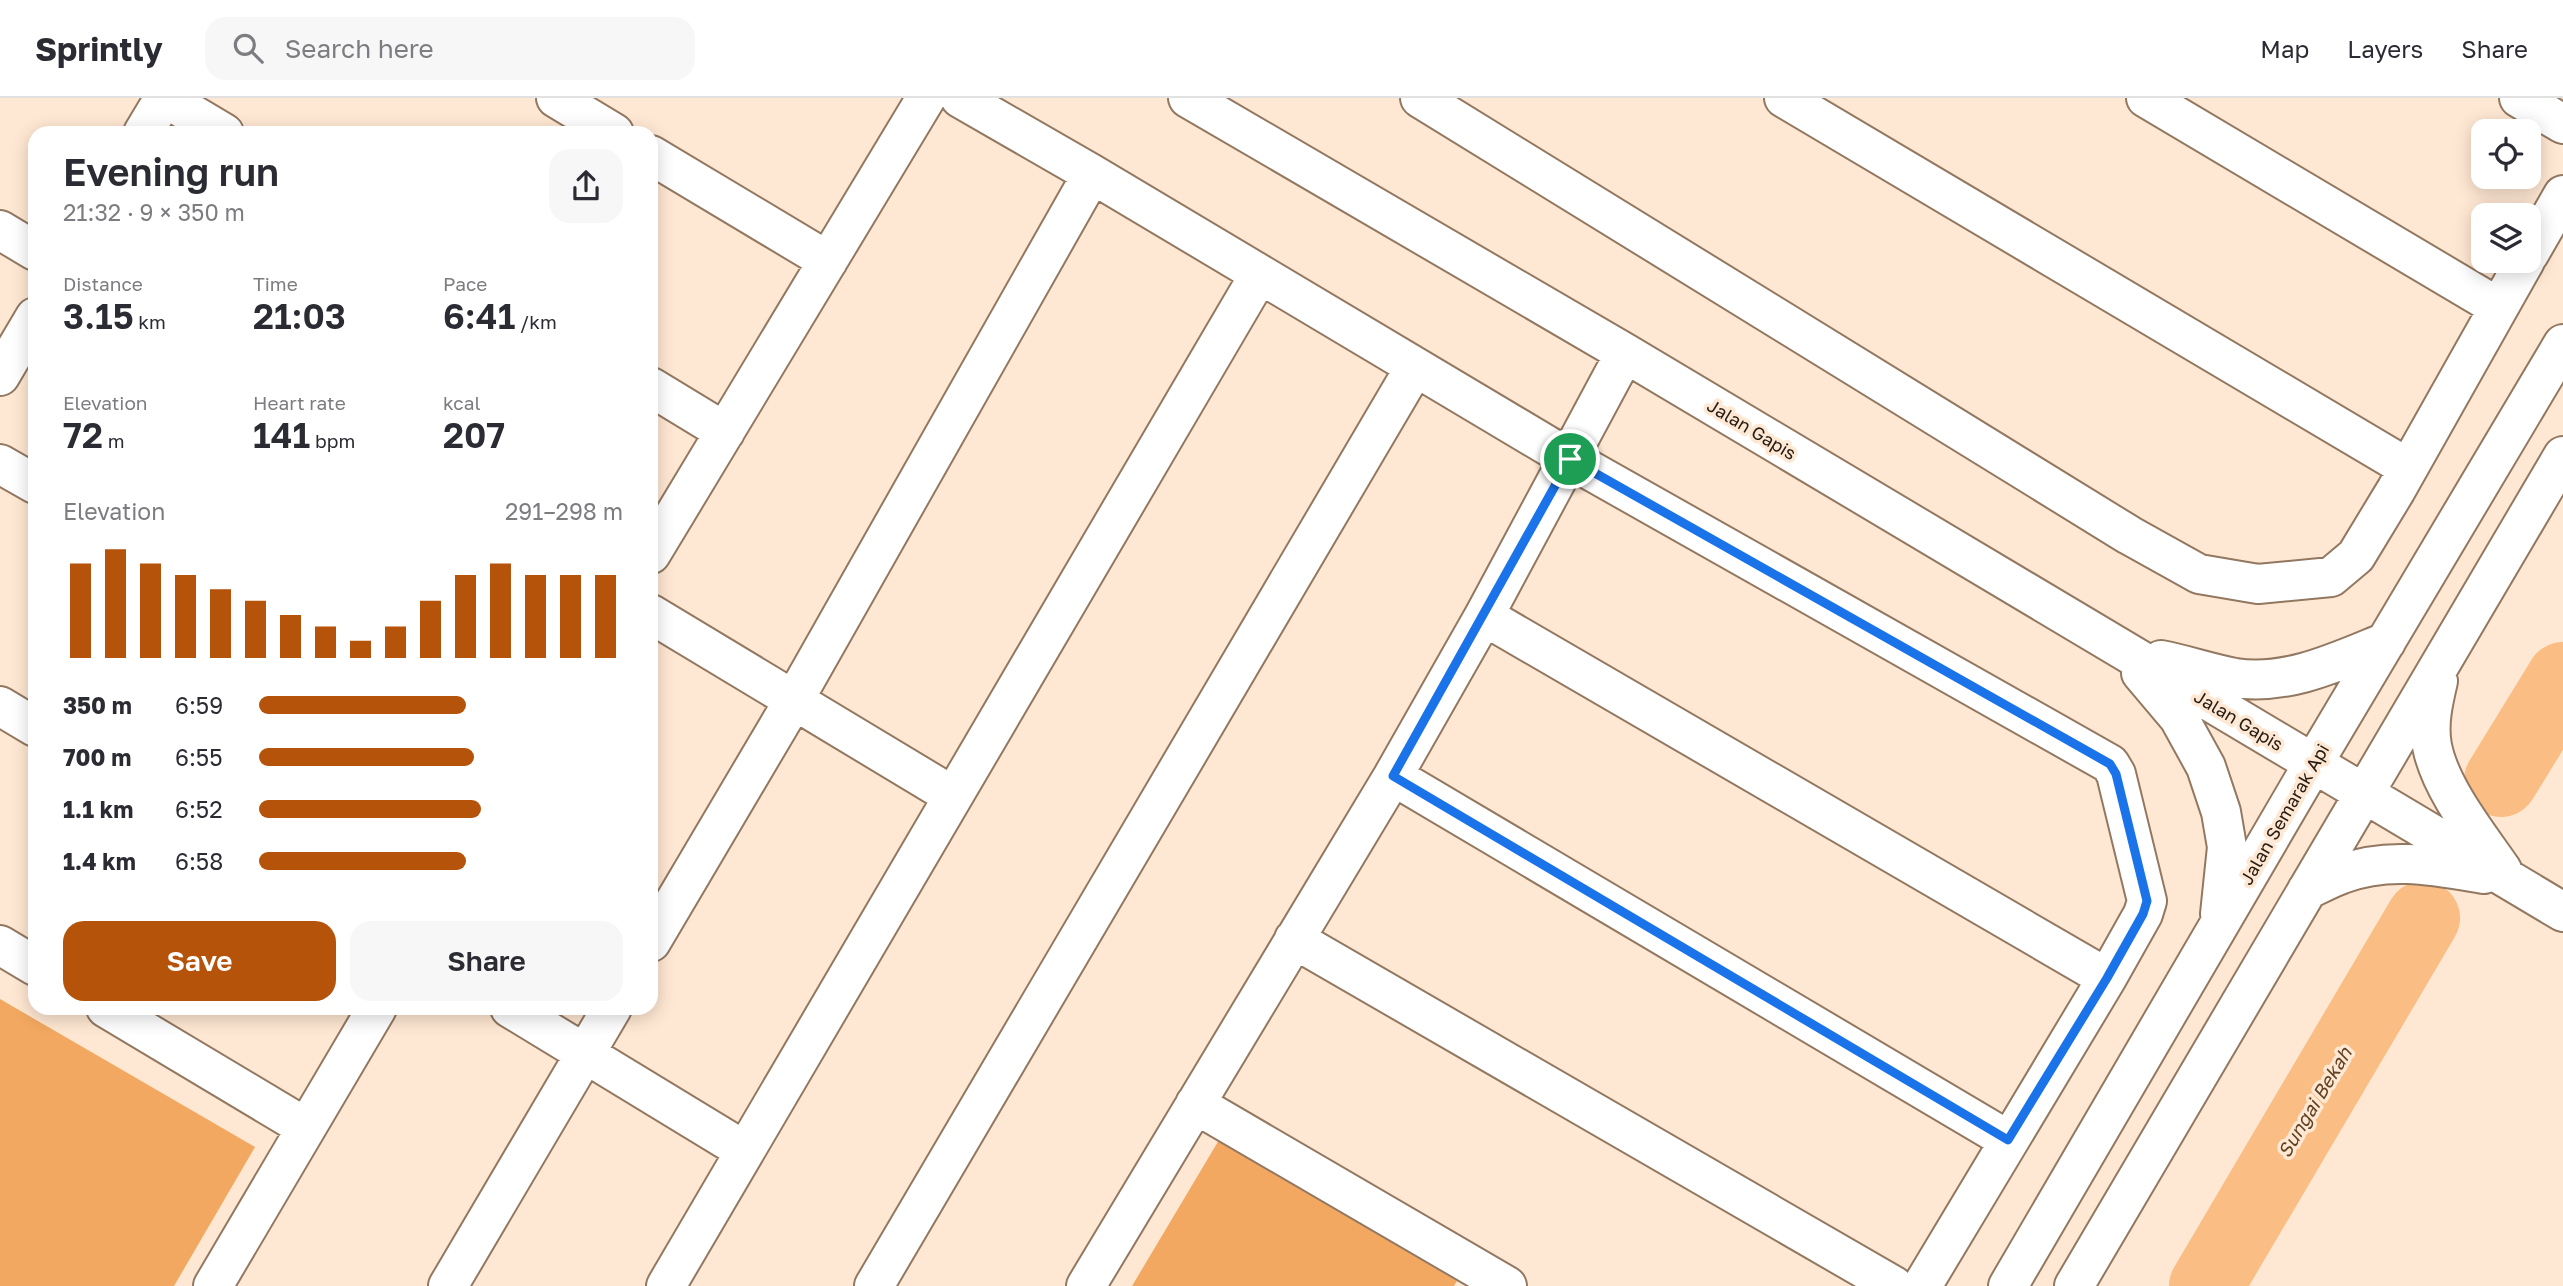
<!DOCTYPE html>
<html lang="en">
<head>
<meta charset="utf-8">
<style>
  :root { --surface:#fff; --page:#f7f7f7; --text:#2b2b33; --muted:#7c7c81; --line:#e1e1e2; --accent:#b45309 }
  body { margin:0; font-family:"Golos Text",sans-serif; background:var(--page); color:var(--text); height:100vh; display:flex; flex-direction:column; font-size:26px; white-space:nowrap }
  * { box-sizing:border-box; margin:0 }
  p { font-size:23px; color:var(--muted) }
  .icon { flex:none; width:38px; height:38px; fill:none; stroke:currentColor; stroke-width:2; stroke-linecap:round; stroke-linejoin:round }
  .map { position:relative; flex:1; overflow:hidden }
  .details { position:absolute; left:28px; top:28px; width:630px; height:889px; display:flex; flex-direction:column; background:var(--surface); border-radius:21px; box-shadow:0 4px 18px #0003 }
  .details>* { flex:none }
  .controls { position:absolute; left:2471px; top:21px; display:grid; gap:14px }
  .controls a { display:grid; place-items:center; width:70px; height:70px; border-radius:14px; background:var(--surface); box-shadow:0 4px 18px #0003; font-size:35px }
  .pin { position:absolute; display:grid; place-items:center; width:60px; height:60px; color:#fff; margin:-30px; border:4px solid #fff; border-radius:50%; box-shadow:0 2px 7px #0007 }
  .round { display:grid; place-items:center; flex:none; width:74px; height:74px; border-radius:21px; background:var(--page) }
  .summary { display:flex; align-items:center; justify-content:space-between; height:119px; padding:0 35px }
  h1 { font-size:38px; font-weight:600; line-height:52px }
  .stats { display:grid; grid-template-columns:repeat(3,1fr); gap:10px; height:119px; padding:7px 35px }
  .stats div { display:grid; align-content:center }
  .stats b { font-size:35px; font-weight:600 }
  .stats small { font-size:19px; font-weight:400 }
  .stats p { font-size:19px }
  .chart { height:196px; padding:14px 35px }
  .chart p { display:flex; justify-content:space-between }
  .chart svg { width:100%; height:126px; margin-top:7px; stroke:var(--accent); stroke-width:6 }
  .button { display:flex; gap:14px; margin-top:auto; padding:14px 35px }
  .button a { flex:1; height:80px; border-radius:21px; background:var(--accent); color:#fff; font-size:28px; font-weight:600; line-height:80px; text-align:center }
  .button a+a { background:var(--page); color:var(--text) }
  ul { padding:0 35px; list-style:none; font-size:23px }
  li { display:grid; grid-template-columns:112px 84px 1fr; align-items:center; height:52px }
  li i { height:18px; border-radius:9px; background:var(--accent) }
  header { display:flex; align-items:center; gap:42px; box-sizing:border-box; height:98px; padding:0 35px; background:var(--surface); border-bottom:2px solid var(--line) }
  header strong { font-size:33px }
  nav { display:flex; gap:38px; margin-inline-start:auto; font-size:24px }
  .search { width:490px; height:63px; background:var(--page); display:flex; align-items:center; gap:18px; box-sizing:border-box; padding:0 24px; border-radius:21px; color:var(--muted); font-size:26px }
  .map>svg:first-child { display:block }
</style>
</head>
<body>
<header>
<strong>Sprintly</strong>
<div class="search"><svg class="icon" aria-label="search" viewBox="0 0 24 24"><circle cx="10" cy="10" r="6"/><path d="M15 15l6 6"/></svg>Search here</div>
<nav><a>Map</a><a>Layers</a><a>Share</a></nav>
</header>
<div class="map">
<svg width="2563" height="1188" viewBox="0 0 2563 1188">
  <rect width="100%" height="100%" fill="#ffe8d3"/>
  <path fill="#f2a860" d="M0 901 255 1049 174 1188H0Z
    M1219 1042 1457 1183 1454 1188H1132Z"/>
  <g fill="none" stroke-linecap="round" stroke-linejoin="round">
    <path stroke="#fabd84" stroke-width="74" d="M2501 682 2563 581
      M2206 1188 2423 820"/>
    <defs>
      <path id="minor" d="M165 0 224 35
        M556 0 614 35
        M960 0 1092 76 1570 361 2110 666 2116 676 2147 803 2143 816 2107 880 1922 1188
        M1188 0 1625 255 2563 814
        M1420 0 2129 437 2199 476 2258 486 2331 479 2356 458 2396 392 2525 163
        M1784 0 2408 370
        M2146 0 2498 209
        M2519 0 2563 26
        M143 35 164 0
        M651 57 828 163
        M0 132 35 153
        M2529 156 2563 97
        M0 278 35 219
        M651 289 725 334
        M0 366 35 386
        M651 456 926 0
        M651 516 953 698
        M1484 518 2107 880
        M2161 562C2186 567 2210 575 2235 580 2288 588 2339 563 2386 544
        M2141 575 2179 620 2206 669 2221 714 2227 749 2220 816
        M2438 583C2433 604 2428 626 2432 648 2440 690 2478 737 2502 772
        M0 608 35 629
        M1393 678 2008 1042
        M2307 792C2318 787 2330 780 2342 776 2389 758 2436 768 2484 776
        M1294 841 1894 1188
        M651 844 794 602 1092 76
        M0 847 35 868
        M106 910 305 1029
        M510 910 745 1053
        M1195 1006 1507 1188
        M213 1188 377 910
        M448 1188 612 910
        M666 1188 1259 177
        M874 1188 1415 269
        M1086 1188 1393 678 1484 518 1625 255
        M2008 1188 2313 666 2563 246
        M2074 1188 2563 358"/>
    </defs>
    <use href="#minor" stroke="#927861" stroke-width="42"/>
    <use href="#minor" stroke="#fff" stroke-width="38"/>
  </g>
  <g fill="none" stroke-linecap="round" stroke-linejoin="round">
    <defs>
      <path id="route" d="M1570 361 2110 666 2116 676 2147 803 2143 816 2107 880 2008 1042 1393 678Z"/>
    </defs>
    <use href="#route" stroke="#fff" stroke-width="14"/>
    <use href="#route" stroke="#1a73e8" stroke-width="9"/>
  </g>
  <g text-anchor="middle" dominant-baseline="central" stroke-width="7" stroke-linejoin="round" paint-order="stroke">
    <g font-size="18" fill="#251b12" stroke="#ffe8d3">
      <text transform="translate(1752 331) rotate(31)">Jalan Gapis</text>
      <text transform="translate(2239 622) rotate(31)">Jalan Gapis</text>
      <text transform="translate(2284 716) rotate(-60)">Jalan Semarak Api</text>
    </g>
    <g font-size="19" font-style="italic" fill="#604122" stroke="#ffe8d3">
      <text transform="translate(2314 1004) rotate(-59)">Sungai Bekah</text>
    </g>
  </g>
</svg>
<div class="controls">
<a><svg class="icon" aria-label="locate" viewBox="0 0 24 24"><circle cx="12" cy="12" r="6"/><path d="M12 2v4M12 18v4M2 12h4M18 12h4"/></svg></a>
<a><svg class="icon" aria-label="layers" viewBox="0 0 24 24"><path d="M12 4l9 5-9 5-9-5zM3 14l9 5 9-5"/></svg></a>
</div>
<div class="pin" style="left:1570px;top:361px;background:#1e9e55"><svg class="icon" aria-label="arrive" viewBox="0 0 24 24"><path d="M6 21V4h12l-3 4 3 4H6"/></svg></div>
<section class="details">
<div class="summary"><div><h1>Evening run</h1><p>21:32 · 9 × 350 m</p></div><a class="round"><svg class="icon" aria-label="share" viewBox="0 0 24 24"><path d="M12 15V3M7 8l5-5 5 5M5 13v7h14v-7"/></svg></a></div>
<div class="stats">
<div><p>Distance</p><b>3.15<small> km</small></b></div>
<div><p>Time</p><b>21:03</b></div>
<div><p>Pace</p><b>6:41<small> /km</small></b></div>
</div>
<div class="stats">
<div><p>Elevation</p><b>72<small> m</small></b></div>
<div><p>Heart rate</p><b>141<small> bpm</small></b></div>
<div><p>kcal</p><b>207</b></div>
</div>
<div class="chart"><p><span>Elevation</span>291–298 m</p>
<svg viewBox="0 0 160 44" preserveAspectRatio="none"><path d="M5 44V11M15 44V6M25 44V11M35 44V15M45 44V20M55 44V24M65 44V29M75 44V33M85 44V38M95 44V33M105 44V24M115 44V15M125 44V11M135 44V15M145 44V15M155 44V15"/></svg>
</div>
<ul>
<li><b>350 m</b>6:59<i style="width:57%"></i></li>
<li><b>700 m</b>6:55<i style="width:59%"></i></li>
<li><b>1.1 km</b>6:52<i style="width:61%"></i></li>
<li><b>1.4 km</b>6:58<i style="width:57%"></i></li>
</ul>
<div class="button"><a>Save</a><a>Share</a></div>
</section>
</div>
</body>
</html>
